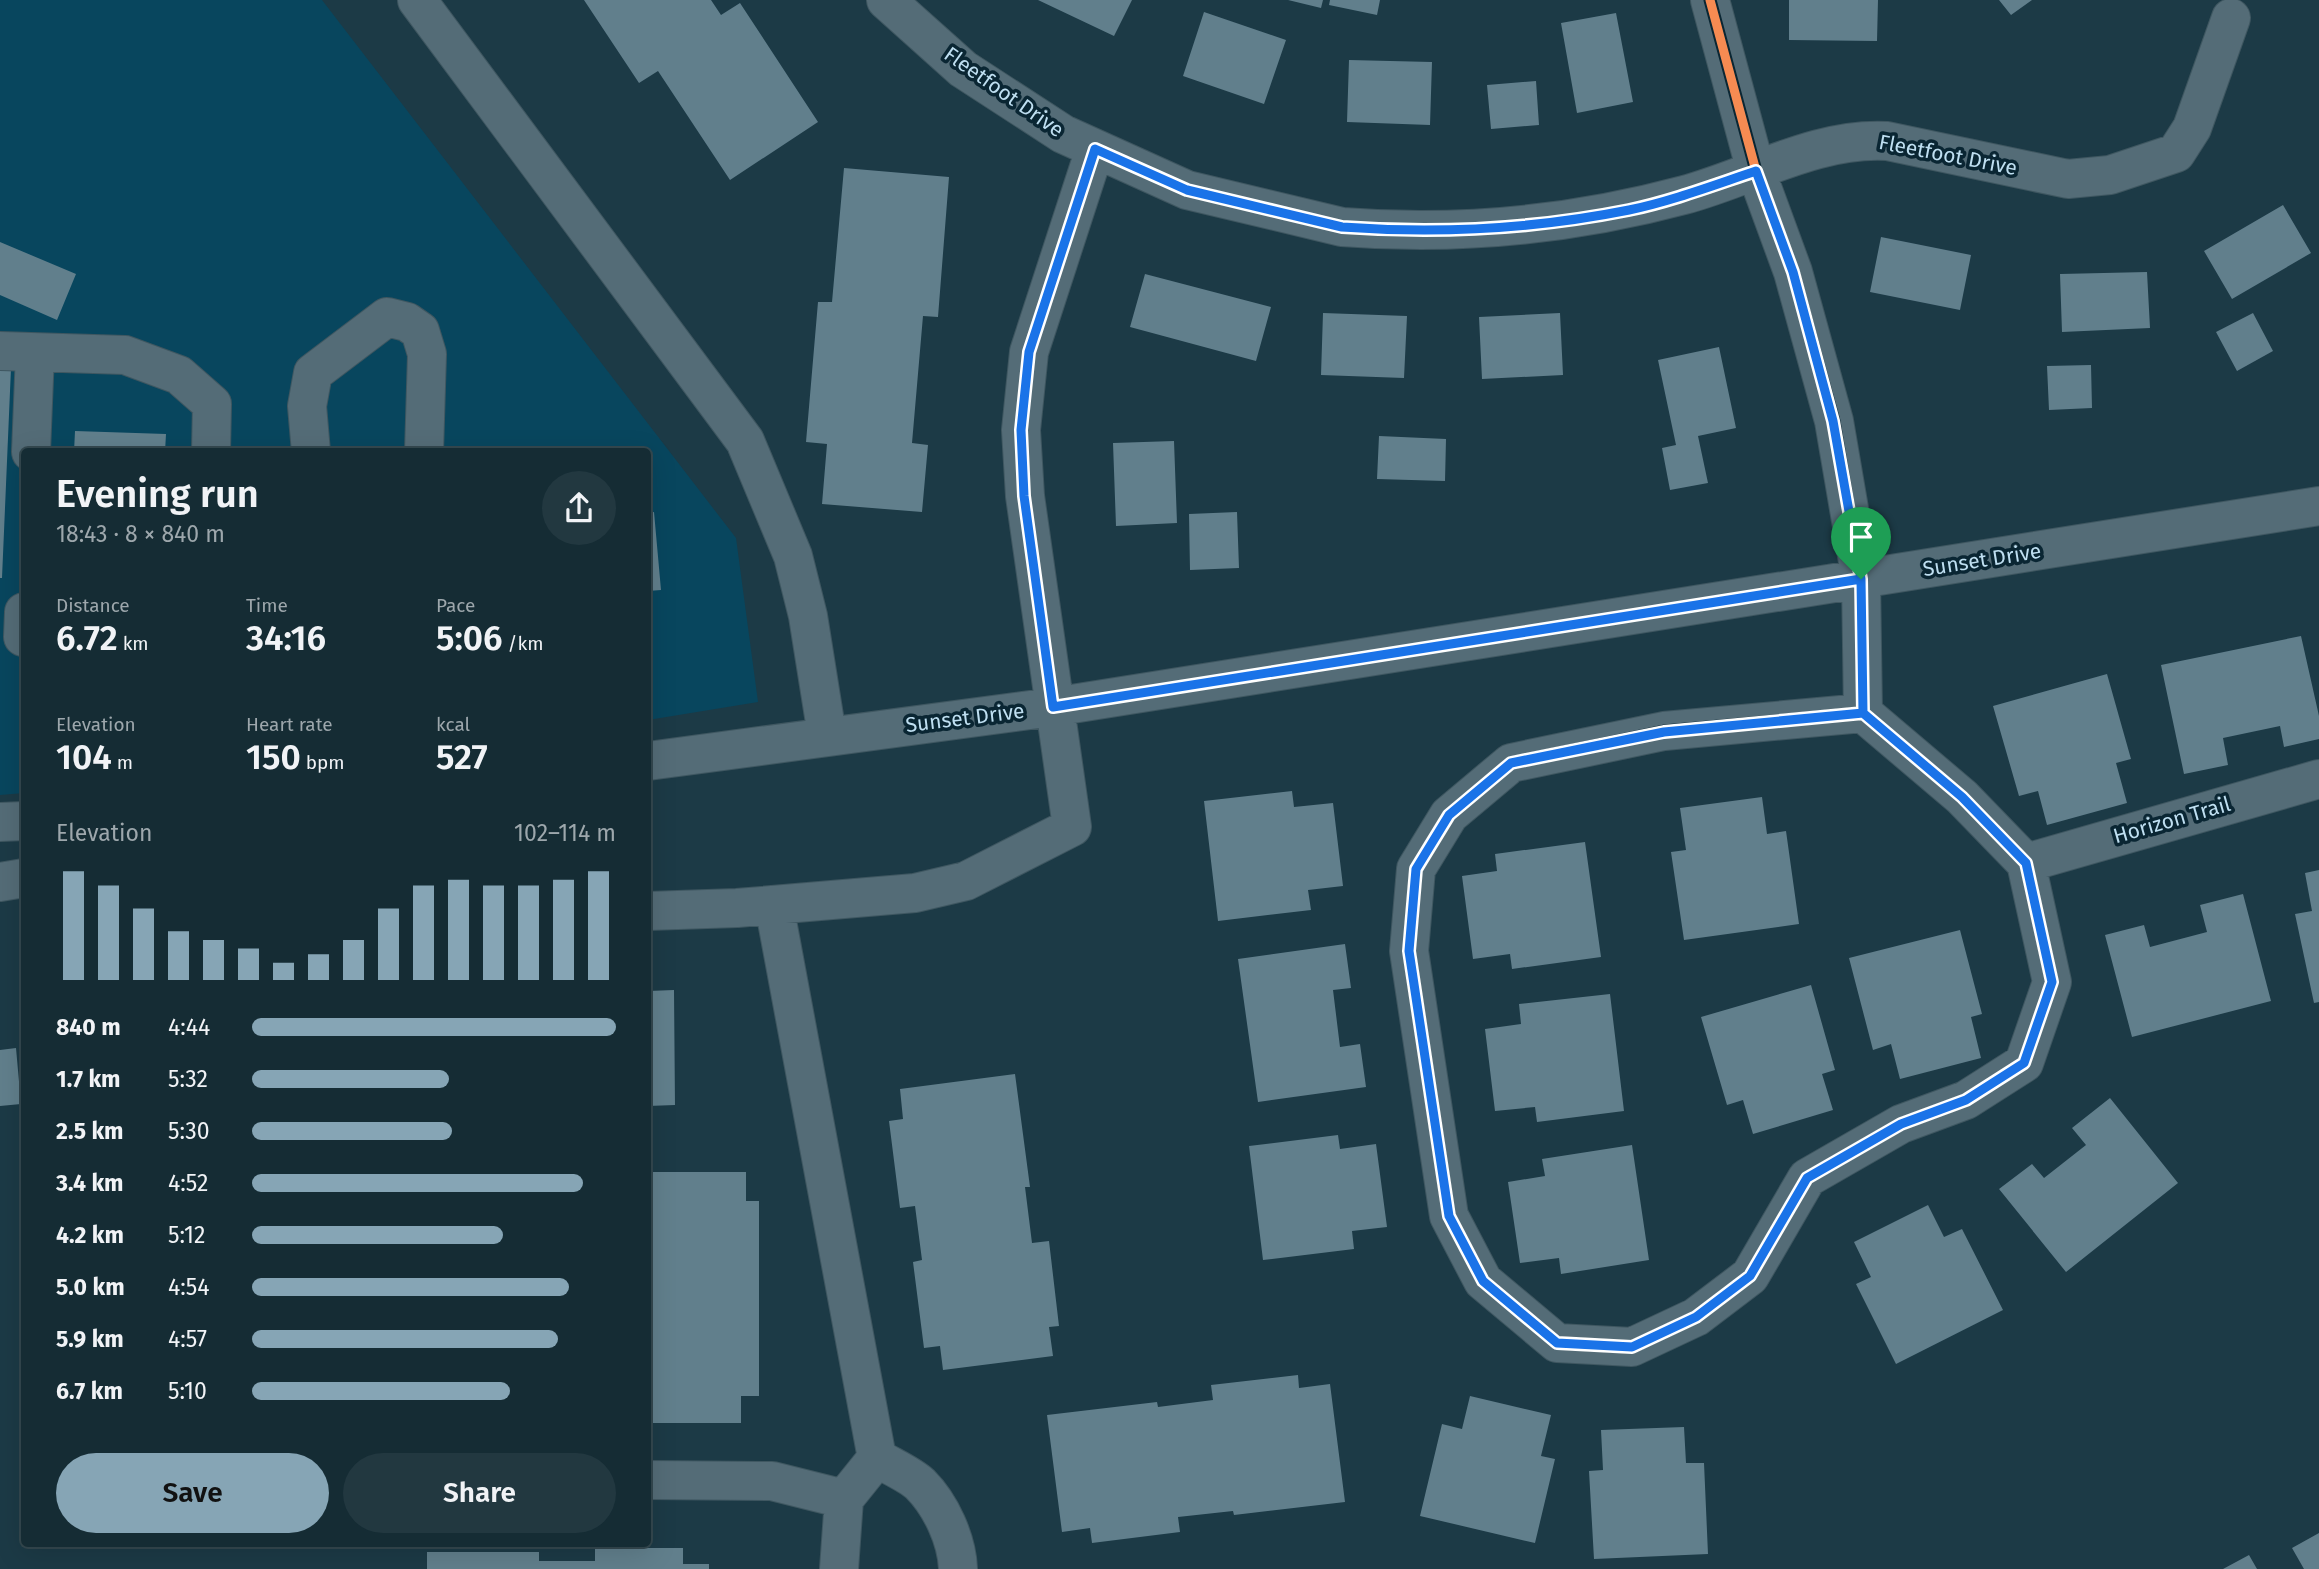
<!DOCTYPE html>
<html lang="en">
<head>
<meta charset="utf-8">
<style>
  :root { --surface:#152c34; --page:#223840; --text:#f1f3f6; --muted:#9da7ac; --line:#34484f; --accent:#86a5b5 }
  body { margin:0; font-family:"Fira Sans",sans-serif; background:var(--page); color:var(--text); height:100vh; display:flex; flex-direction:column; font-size:26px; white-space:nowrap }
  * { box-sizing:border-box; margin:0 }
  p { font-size:23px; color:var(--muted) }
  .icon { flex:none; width:38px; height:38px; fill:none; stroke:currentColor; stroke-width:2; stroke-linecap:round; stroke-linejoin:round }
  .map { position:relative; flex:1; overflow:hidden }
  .details { position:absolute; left:21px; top:448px; width:630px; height:1099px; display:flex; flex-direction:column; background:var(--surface); border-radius:7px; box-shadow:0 7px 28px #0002,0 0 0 2px var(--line) }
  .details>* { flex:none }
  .pin { position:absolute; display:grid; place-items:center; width:60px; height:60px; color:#fff; margin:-72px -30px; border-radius:50% 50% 50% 0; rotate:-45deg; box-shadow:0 0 7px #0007 }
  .pin .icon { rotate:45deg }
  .round { display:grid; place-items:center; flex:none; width:74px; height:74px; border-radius:37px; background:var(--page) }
  .overview { display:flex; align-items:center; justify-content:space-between; height:119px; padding:0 35px }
  h1 { font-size:38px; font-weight:600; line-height:52px }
  .stats { display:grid; grid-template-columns:repeat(3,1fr); gap:10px; height:119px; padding:7px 35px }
  .stats div { display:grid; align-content:center }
  .stats b { font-size:35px; font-weight:600 }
  .stats small { font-size:19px; font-weight:400 }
  .stats p { font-size:19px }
  .chart { height:196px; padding:14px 35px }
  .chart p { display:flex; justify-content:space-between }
  .chart svg { width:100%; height:126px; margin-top:7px; stroke:var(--accent); stroke-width:6 }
  .button { display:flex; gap:14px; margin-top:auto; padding:14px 35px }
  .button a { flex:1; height:80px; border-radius:42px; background:var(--accent); color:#111; font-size:28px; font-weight:600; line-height:80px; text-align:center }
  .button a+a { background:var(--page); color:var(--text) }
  ul { padding:0 35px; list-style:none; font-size:23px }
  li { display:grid; grid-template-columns:112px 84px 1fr; align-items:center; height:52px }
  li i { height:18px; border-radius:9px; background:var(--accent) }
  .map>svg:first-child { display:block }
</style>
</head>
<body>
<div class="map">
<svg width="2319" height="1569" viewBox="0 0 2319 1569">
  <rect width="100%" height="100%" fill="#1c3a46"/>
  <path fill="#08465e" d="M0 0H322L736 538 758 702 648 720V452H24V793L0 795Z"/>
  <path fill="#617f8c" d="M584 0H711L721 15 740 3 818 122 730 180 658 71 639 83Z
    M1038 0H1132L1114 36Z
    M1288 0H1323L1321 8Z
    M1330 0H1380L1377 15 1329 5Z
    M1789 0H1878L1877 41 1789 40Z
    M1999 0H2032L2011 15Z
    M1204 12 1286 40 1264 104 1183 76Z
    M1616 13 1633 102 1577 113 1561 23Z
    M1349 60 1432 62 1430 125 1347 122Z
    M1536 81 1539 125 1491 129 1487 85Z
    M844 168 949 177 938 317 923 316 912 443 928 445 922 512 822 504 827 444 806 442 818 302H832Z
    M2283 205 2311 253 2232 299 2204 251Z
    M1881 237 1971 255 1960 310 1870 292Z
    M0 242 76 274 57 320 0 295Z
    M2147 272 2150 328 2062 332 2060 274Z
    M1145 274 1271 307 1256 361 1130 327Z
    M1323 313 1407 316 1404 378 1321 375Z
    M1560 313 1563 375 1482 379 1479 317Z
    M2253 313 2273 351 2237 371 2216 332Z
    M1719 347 1736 428 1698 436 1708 483 1670 490 1662 448 1676 445 1658 360Z
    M2091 365 2092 408 2049 410 2047 366Z
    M0 367 11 368 2 578H0Z
    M75 431 166 434 165 452H74Z
    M1379 436 1446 439 1445 481 1377 479Z
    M1174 441 1177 523 1116 526 1113 443Z
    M654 512 661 590 648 591V513Z
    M1237 512 1239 568 1190 570 1189 514Z
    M2301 636 2319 716V739L2284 747 2280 726 2223 738 2228 765 2184 774 2161 665Z
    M2107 674 2131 759 2116 763 2127 803 2047 825 2038 791 2019 796 1993 706Z
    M1292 791 1294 807 1333 803 1343 886 1308 890 1311 910 1218 921 1204 801Z
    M1762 797 1767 834 1786 831 1799 924 1684 940 1671 852 1686 850 1680 808Z
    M1585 842 1601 957 1512 969 1510 954 1473 959 1462 876 1497 871 1495 854Z
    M2319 870V1002L2314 1003 2295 914 2312 911 2305 873Z
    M2243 894 2271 1001 2132 1037 2105 935 2144 925 2150 947 2207 932 2200 905Z
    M1960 930 1982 1014 1971 1017 1981 1058 1900 1079 1891 1044 1873 1050 1849 958Z
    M1345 944 1351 988 1333 990 1340 1047 1360 1044 1366 1087 1258 1102 1238 959Z
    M1811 985 1835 1070 1822 1074 1833 1110 1753 1134 1743 1100 1727 1105 1701 1017Z
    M674 990 675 1105 648 1106V991Z
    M1610 994 1624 1111 1537 1122 1535 1107 1495 1111 1485 1029 1521 1024 1519 1004Z
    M16 1048 21 1104 0 1106V1050Z
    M1015 1074 1030 1187H1025L1032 1243 1049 1241 1059 1326 1049 1327 1053 1356 943 1370 940 1346 924 1348 913 1262 922 1260 915 1206 900 1208 889 1121 903 1119 900 1089Z
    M2110 1098 2178 1183 2066 1272 1999 1189 2032 1164 2044 1178 2086 1145 2072 1128Z
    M1338 1135 1340 1149 1376 1144 1387 1227 1352 1231 1354 1249 1263 1260 1249 1146Z
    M1632 1145 1649 1260 1561 1274 1559 1258 1520 1263 1508 1182 1545 1176 1542 1159Z
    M648 1172H746V1201H759V1396H741V1423H648Z
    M1928 1205 1944 1237 1962 1229 2003 1310 1896 1364 1856 1284 1871 1277 1854 1242Z
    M1298 1375 1299 1388 1330 1384 1345 1502 1234 1515 1233 1511 1178 1517 1180 1532 1092 1543 1090 1528 1062 1532 1047 1415 1157 1402 1158 1407 1213 1400 1211 1385Z
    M1470 1396 1551 1415 1541 1456 1555 1459 1535 1543 1420 1516 1442 1424 1462 1429Z
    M1684 1427 1686 1463H1704L1708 1554 1594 1559 1589 1471 1603 1470 1601 1430Z
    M2319 1533V1569H2304L2292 1548Z
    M595 1548H683V1564H709V1569H427V1552H539V1561H595Z
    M2249 1555 2257 1569H2223Z"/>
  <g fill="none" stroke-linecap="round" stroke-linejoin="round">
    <defs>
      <path id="minor" d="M417 0 745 441 793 556 808 616 827 735
        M886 0 963 69 1063 134 1187 190 1342 227C1457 236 1572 225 1684 195 1751 177 1816 137 1887 141L2068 179 2110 175 2176 153 2192 128 2231 18
        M1710 0 1756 171 1793 272 1834 421 1861 579 1863 713 1962 797 2026 863 2052 982 2024 1063 1966 1100 1901 1124 1807 1178 1750 1276 1696 1317 1632 1347 1557 1343 1483 1281 1449 1216 1409 951 1416 869 1449 815 1511 763 1664 731 1863 713
        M0 351 125 355 179 375 212 404 211 452
        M31 452 35 353
        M311 452 307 406 313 373 387 317 407 322 420 331 427 354 424 452
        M23 637 24 612
        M648 761 1053 707 2319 506
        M0 822 24 821
        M2026 863 2319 779
        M0 882 24 878
        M648 911 737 908 915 893 966 881 1072 827 1025 496 1021 430 1029 352 1095 149
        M877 1458C890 1466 909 1474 920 1484 941 1505 957 1540 958 1569
        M648 1480 772 1481 844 1499 877 1458 774 905
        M839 1569 844 1499"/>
    </defs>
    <use href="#minor" stroke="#3f5761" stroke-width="40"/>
    <use href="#minor" stroke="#546c77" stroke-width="38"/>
    <defs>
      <path id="cycleway" d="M1710 0 1756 171 1793 272 1834 421 1861 579 1863 713 1962 797 2026 863 2052 982 2024 1063 1966 1100 1901 1124 1807 1178 1750 1276 1696 1317 1632 1347 1557 1343 1483 1281 1449 1216 1409 951 1416 869 1449 815 1511 763 1664 731 1863 713"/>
    </defs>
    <use href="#cycleway" stroke="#0a2633" stroke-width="13"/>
    <use href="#cycleway" stroke="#f68b52" stroke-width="9"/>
  </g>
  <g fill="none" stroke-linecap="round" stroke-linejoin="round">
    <defs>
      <path id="route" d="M1861 579 1053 707 1024 496 1021 430 1029 352 1095 149 1187 190 1342 227C1438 234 1534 229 1629 210 1672 201 1714 185 1756 171L1793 272 1833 421 1861 579 1863 713 1962 797 2026 863 2052 982 2024 1063 1966 1100 1901 1124 1807 1178 1750 1276 1696 1317 1632 1347 1557 1343 1483 1281 1449 1216 1409 951 1416 869 1449 815 1511 763 1664 732 1863 713 1861 579"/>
    </defs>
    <use href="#route" stroke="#fff" stroke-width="14"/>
    <use href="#route" stroke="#1a73e8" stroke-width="9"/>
  </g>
  <g text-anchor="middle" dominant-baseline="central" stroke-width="7" stroke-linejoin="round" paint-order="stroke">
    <g font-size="21" fill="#bfdff1" stroke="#0a2633">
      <text transform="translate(1004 92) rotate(35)">Fleetfoot Drive</text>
      <text transform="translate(1948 155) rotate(11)">Fleetfoot Drive</text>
      <text transform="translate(1982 560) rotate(-9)">Sunset Drive</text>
      <text transform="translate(965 718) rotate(-7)">Sunset Drive</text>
      <text transform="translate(2172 820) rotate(-16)">Horizon Trail</text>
    </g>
  </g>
</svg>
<div class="pin" style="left:1861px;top:579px;background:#1e9e55"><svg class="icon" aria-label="arrive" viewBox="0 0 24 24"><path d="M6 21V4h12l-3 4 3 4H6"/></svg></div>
<section class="details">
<div class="overview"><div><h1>Evening run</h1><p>18:43 · 8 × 840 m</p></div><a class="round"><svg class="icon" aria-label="share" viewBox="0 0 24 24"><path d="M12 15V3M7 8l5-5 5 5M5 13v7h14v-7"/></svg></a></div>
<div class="stats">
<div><p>Distance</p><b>6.72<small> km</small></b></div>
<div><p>Time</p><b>34:16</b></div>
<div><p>Pace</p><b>5:06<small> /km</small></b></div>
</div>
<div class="stats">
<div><p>Elevation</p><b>104<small> m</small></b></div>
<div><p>Heart rate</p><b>150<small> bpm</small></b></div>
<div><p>kcal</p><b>527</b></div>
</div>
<div class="chart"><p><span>Elevation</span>102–114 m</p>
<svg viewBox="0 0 160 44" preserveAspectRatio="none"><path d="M5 44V6M15 44V11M25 44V19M35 44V27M45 44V30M55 44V33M65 44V38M75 44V35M85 44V30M95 44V19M105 44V11M115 44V9M125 44V11M135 44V11M145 44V9M155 44V6"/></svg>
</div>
<ul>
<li><b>840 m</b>4:44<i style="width:100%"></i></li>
<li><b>1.7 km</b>5:32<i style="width:54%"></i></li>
<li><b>2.5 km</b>5:30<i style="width:55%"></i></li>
<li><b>3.4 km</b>4:52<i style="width:91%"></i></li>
<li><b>4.2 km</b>5:12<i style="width:69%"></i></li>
<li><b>5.0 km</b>4:54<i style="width:87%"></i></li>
<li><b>5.9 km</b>4:57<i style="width:84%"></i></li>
<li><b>6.7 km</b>5:10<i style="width:71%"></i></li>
</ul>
<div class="button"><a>Save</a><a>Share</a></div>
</section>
</div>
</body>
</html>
